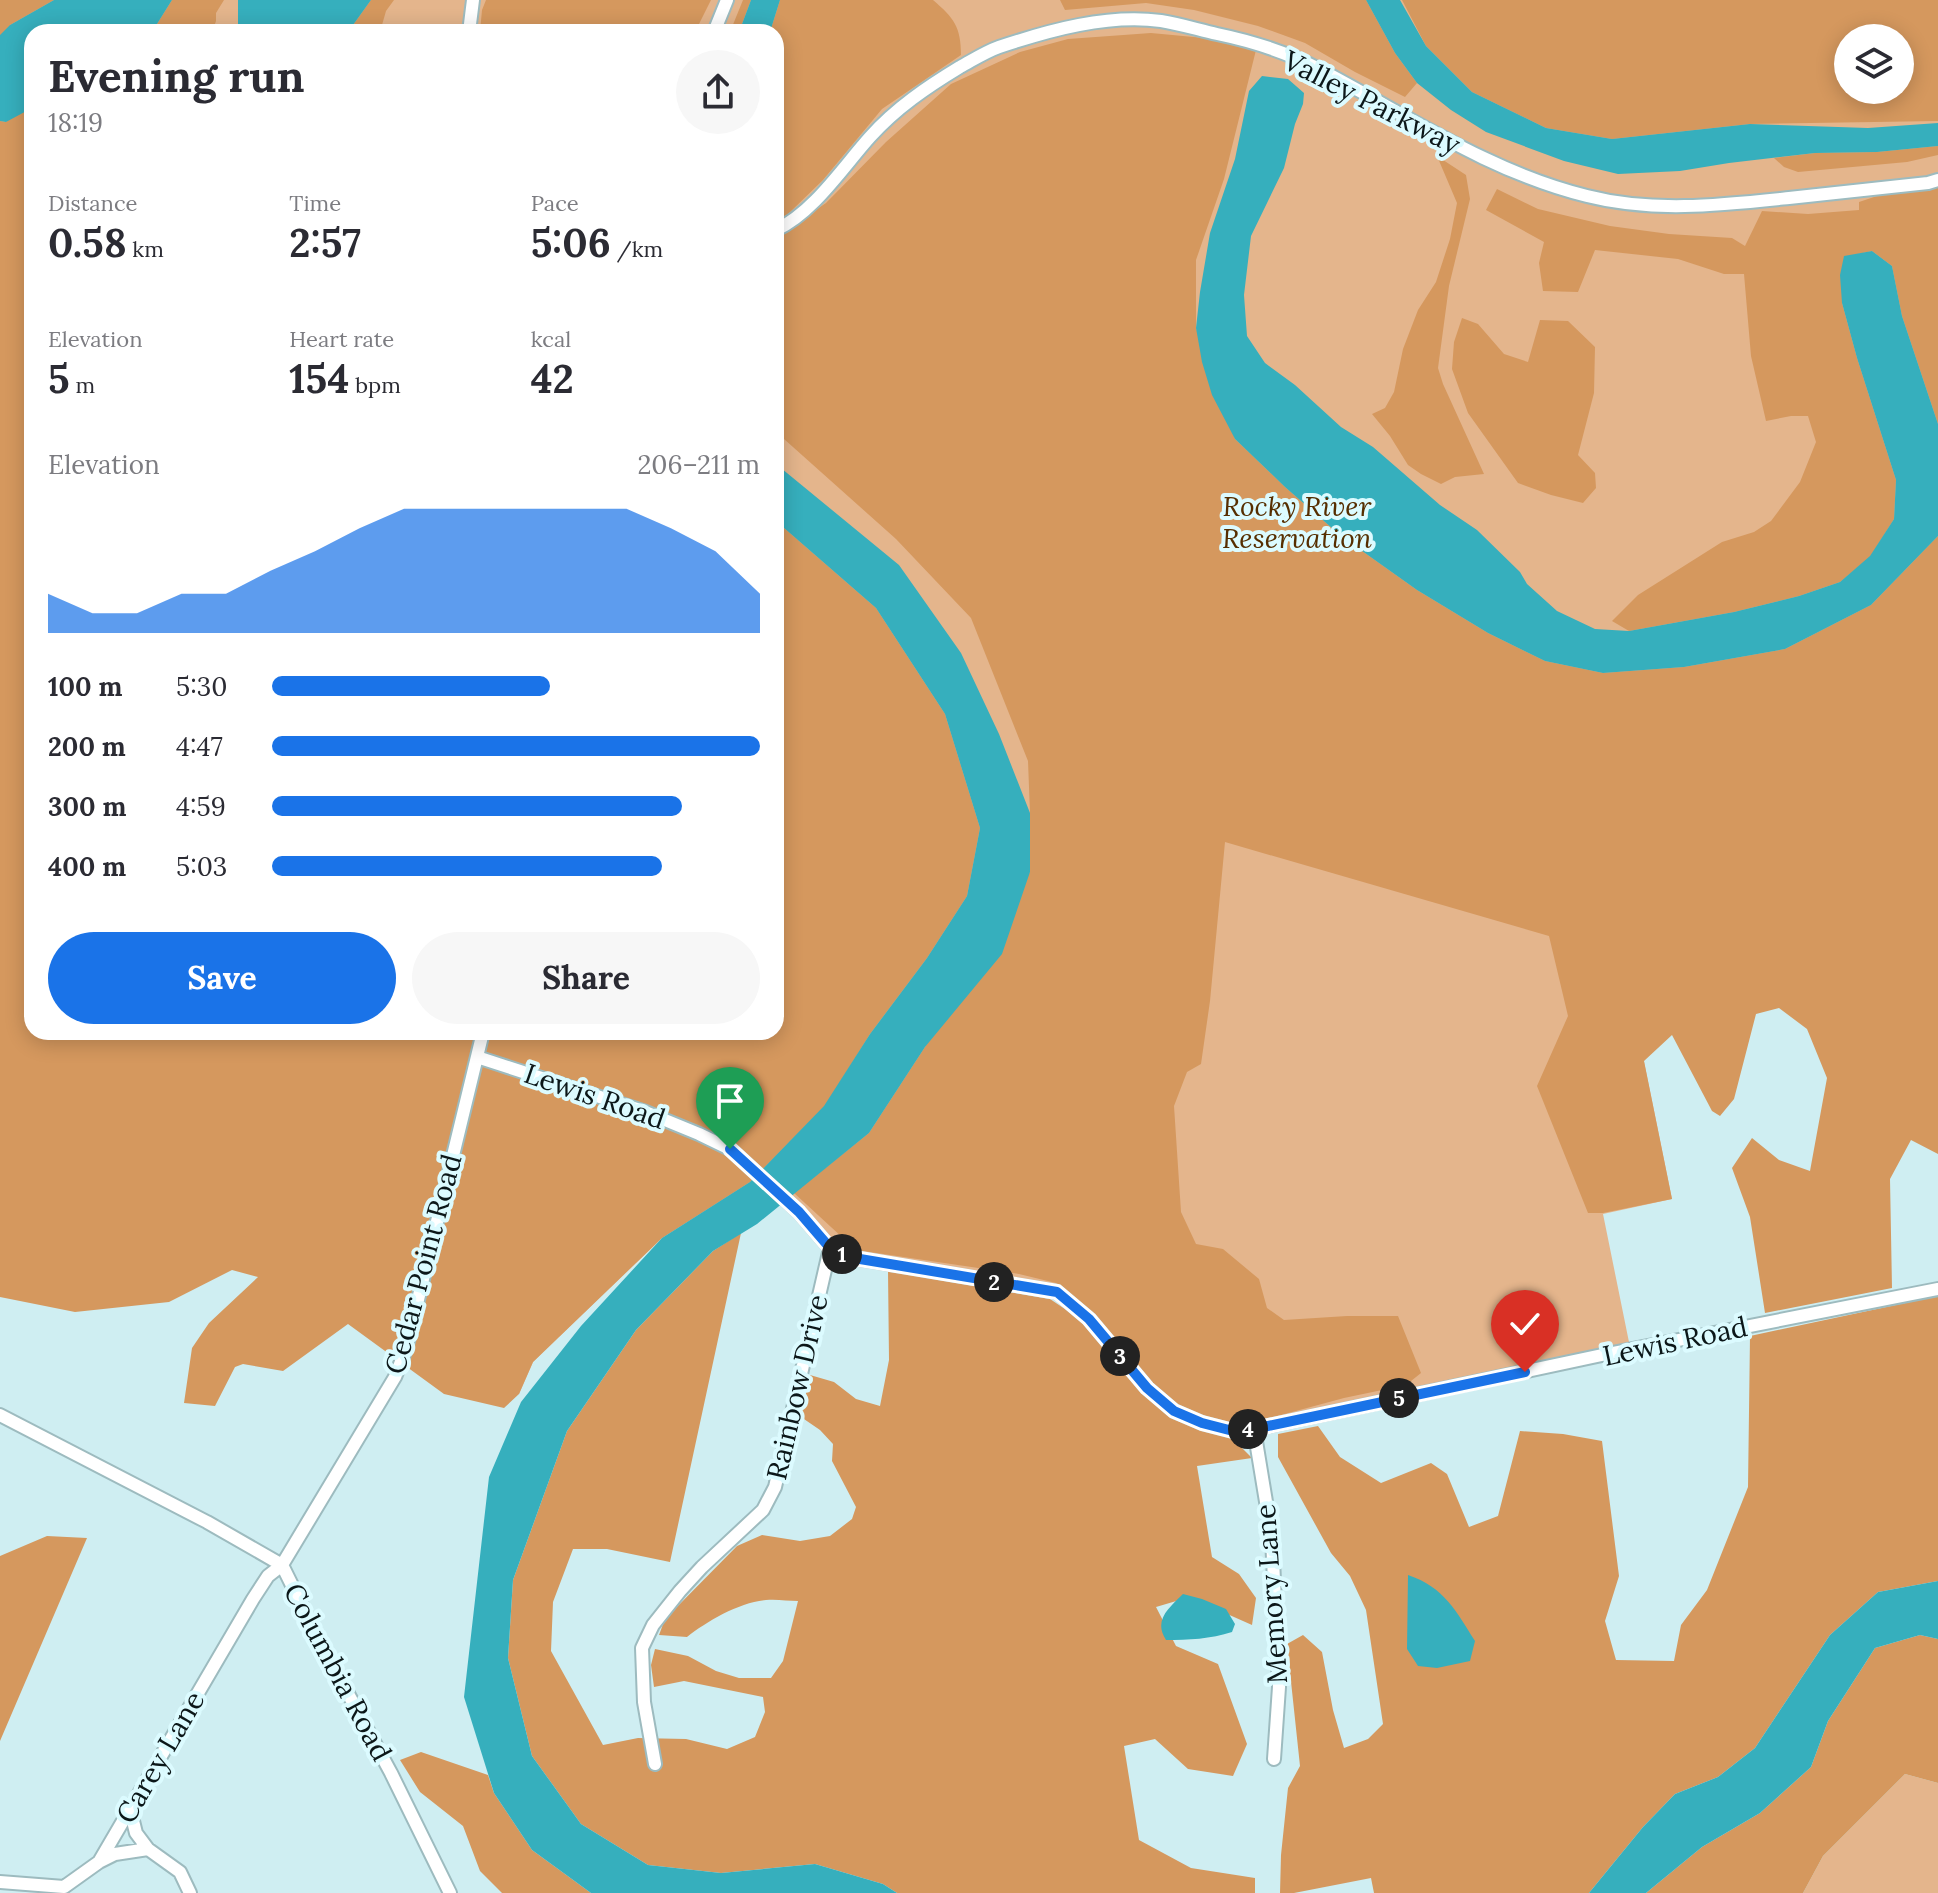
<!DOCTYPE html>
<html lang="en">
<head>
<meta charset="utf-8">
<style>
  :root { --surface:#fff; --page:#f7f7f7; --text:#2b2b33; --muted:#7c7c81; --accent:#1a73e8 }
  body { margin:0; font-family:Lora,serif; background:var(--page); color:var(--text); height:100vh; display:flex; flex-direction:column; font-size:30px; white-space:nowrap }
  * { box-sizing:border-box; margin:0 }
  p { font-size:26px; color:var(--muted) }
  .icon { flex:none; width:44px; height:44px; fill:none; stroke:currentColor; stroke-width:2; stroke-linecap:round; stroke-linejoin:round }
  .map { position:relative; flex:1; overflow:hidden }
  .panel { position:absolute; left:24px; top:24px; width:760px; height:1016px; display:flex; flex-direction:column; background:var(--surface); border-radius:24px; box-shadow:0 4px 20px #0003 }
  .panel>* { flex:none }
  .fabs { position:absolute; left:1834px; top:24px; display:grid; gap:16px }
  .fabs a { display:grid; place-items:center; width:80px; height:80px; border-radius:50%; background:var(--surface); box-shadow:0 4px 20px #0003; font-size:40px }
  .pin { position:absolute; display:grid; place-items:center; width:68px; height:68px; color:#fff; margin:-82px -34px; border-radius:50% 50% 50% 0; rotate:-45deg; box-shadow:0 0 8px #0007 }
  .pin .icon { rotate:45deg }
  .km { position:absolute; width:40px; height:40px; margin:-20px; border-radius:50%; background:#222; color:#fff; font-size:22px; line-height:40px; text-align:center }
  .round { display:grid; place-items:center; flex:none; width:84px; height:84px; border-radius:42px; background:var(--page) }
  .summary { display:flex; align-items:center; justify-content:space-between; height:136px; padding:0 24px }
  h1 { font-size:44px; font-weight:700; line-height:60px }
  .stats { display:grid; grid-template-columns:repeat(3,1fr); gap:12px; height:136px; padding:8px 24px }
  .stats div { display:grid; align-content:center }
  .stats b { font-size:40px; font-weight:700 }
  .stats small { font-size:22px; font-weight:400 }
  .stats p { font-size:22px }
  .chart { height:224px; padding:16px 24px }
  .chart p { display:flex; justify-content:space-between }
  .chart svg { width:100%; height:144px; margin-top:8px; fill:var(--accent); opacity:.7 }
  .cta { display:flex; gap:16px; margin-top:auto; padding:16px 24px }
  .cta a { flex:1; height:92px; border-radius:48px; background:var(--accent); color:#fff; font-size:32px; font-weight:700; line-height:92px; text-align:center }
  .cta a+a { background:var(--page); color:var(--text) }
  ul { padding:0 24px; list-style:none; font-size:26px }
  li { display:grid; grid-template-columns:128px 96px 1fr; align-items:center; height:60px }
  li i { height:20px; border-radius:10px; background:var(--accent) }
  .map>svg:first-child { display:block }
</style>
</head>
<body>
<div class="map">
<svg width="1938" height="1893" viewBox="0 0 1938 1893">
  <rect width="100%" height="100%" fill="#cfeef2"/>
  <path fill="#e4b58c" fill-rule="evenodd" d="M0 0H1938V855L1618 934 1672 1199 1603 1214 1631 1352 1237 1432 1068 1291 852 1258 761 1176 662 1238 533 1362 519 1394 429 1359 277 1227 0 1280ZM32 32H776V1032H32ZM1848 38H1900V90H1848Z
    M1905 1774 1938 1783V1893H1803L1823 1856Z"/>
  <path fill="#d5985e" fill-rule="evenodd" d="M0 0H54L10 25 0 104Z
    M172 0H224L216 13V21L212 32H152Z
    M371 0H394L386 11 380 32H348Z
    M486 0H711L695 32H480L482 10Z
    M743 0H751L739 32H730Z
    M780 0H933C954 18 961 27 961 55L882 109 823 180 787 215 776 219V32H770Z
    M1060 0H1366L1395 53 1417 83 1405 97 1355 72 1305 43 1258 26 1194 10 1146 3 1065 10Z
    M1402 0H1938V121L1750 124 1612 139 1546 128 1472 92 1426 46ZM1848 38H1900V90H1848Z
    M1151 33 1215 39 1256 50 1224 179 1196 260V328L1235 439 1285 487 1341 536 1417 590 1488 633 1545 661 1603 673 1684 667 1785 649 1871 605 1938 536V1154L1911 1140 1890 1179 1892 1288 1765 1313 1750 1217 1732 1168 1752 1138 1779 1160 1810 1171 1827 1078 1807 1029 1779 1008 1756 1014 1734 1099 1720 1116 1712 1111 1672 1035 1644 1061 1672 1199 1603 1213H1588L1537 1086 1568 1016 1549 936 1225 842 1210 1001 1201 1064 1187 1072 1174 1106 1181 1212 1196 1244 1223 1249 1259 1279 1267 1308 1284 1320 1347 1316H1398L1421 1373 1406 1385 1344 1398 1259 1421 1225 1424 1170 1403 1056 1283 1019 1274 856 1250 794 1193 869 1133 925 1047 1030 872V813L1028 761 971 618 896 539 784 439 776 435V237L826 203 886 142 951 84 1020 52 1068 39Z
    M32 107V1032H776V521L876 608 945 714 980 828 967 896 927 958 870 1034 825 1106 750 1182 662 1238 533 1362 519 1394 504 1408 444 1394 348 1324 283 1371 243 1364 235 1367 215 1406 184 1403 192 1348 209 1323 258 1277 232 1270 169 1302 75 1312 0 1297V121L6 122 14 114Z
    M1938 146V155L1907 162 1798 172 1784 167 1774 158 1815 153 1877 152Z
    M1437 156 1466 175 1470 199 1449 286 1438 368 1443 384 1484 474 1455 477 1441 484 1421 474 1408 465 1390 436 1372 414 1385 408 1394 392 1403 349 1418 310 1436 282 1450 239 1457 203Z
    M1938 183V424L1902 316 1892 266 1872 251 1844 257 1842 303 1857 358 1896 480 1894 519 1870 557 1840 582 1799 596 1734 612 1629 631 1612 621 1638 595 1722 542 1754 532 1771 521 1800 482 1816 442 1808 416H1791L1766 421 1751 356 1744 274H1724L1678 259 1595 250 1578 292 1543 291 1539 263 1544 242 1486 210 1497 189 1538 209 1610 226 1669 234 1732 238 1745 246 1762 211 1808 214 1859 210V202L1883 194Z
    M1462 318 1478 324 1504 354 1528 362 1540 320 1568 321 1595 347 1594 393 1578 455 1595 473 1596 488 1583 503 1551 495 1518 483 1468 413 1452 369 1454 342Z
    M741 1233 670 1562 607 1549H573L553 1602 551 1651 603 1745 638 1738 686 1739 727 1749 755 1737 765 1712 763 1697 684 1681 654 1687 651 1665 655 1649 688 1656 716 1671 739 1678H771L783 1661 798 1601C788 1601 777 1599 766 1600 740 1602 707 1621 687 1637L659 1635 665 1619 737 1546 762 1535 800 1541 830 1536 852 1519 856 1507 832 1461 833 1444 820 1430 801 1417 810 1375 834 1382 856 1399 880 1406 889 1360 888 1271 1050 1299 1086 1323 1159 1408 1233 1439 1252 1458 1197 1466 1212 1557 1239 1574 1256 1598 1252 1625 1225 1613 1183 1599 1156 1607 1176 1646 1218 1664 1247 1744 1233 1776 1188 1769 1155 1739 1124 1746 1139 1840 1191 1868 1255 1878V1893H897L883 1884 815 1864 721 1873 648 1865 581 1824 532 1756 508 1658 513 1580 567 1431 636 1330 713 1251Z
    M1938 1296V1581L1878 1592 1830 1635 1755 1748 1718 1777 1675 1794 1643 1827 1589 1893H1374L1371 1878 1294 1893H1280L1281 1855 1288 1788 1300 1766 1287 1644 1303 1635 1322 1652 1333 1710 1344 1748 1368 1739 1383 1724 1366 1610 1350 1576 1331 1553 1278 1457V1434L1318 1426 1340 1457 1381 1483 1431 1463 1447 1474 1469 1527 1498 1516 1520 1431 1563 1434 1602 1441 1619 1576 1605 1621 1616 1660 1674 1661 1681 1625 1707 1590 1748 1487 1750 1336Z
    M47 1536 87 1538 0 1741V1556Z
    M1920 1635 1938 1639V1783L1905 1774 1823 1856 1803 1893H1646L1702 1847 1760 1813 1811 1767 1828 1721 1875 1648Z
    M421 1752 488 1775 494 1793 532 1850 591 1893H502L480 1871 463 1826 420 1792 400 1760Z"/>
  <path fill="#36afbd" d="M54 0H172L152 32H32V108L6 122 0 121V35L10 25Z
    M238 0H371L348 32H238Z
    M751 0H780L770 32H739Z
    M1366 0H1400L1426 46 1472 92 1546 128 1612 139 1750 124 1868 128 1938 123V146L1877 152 1815 153 1729 163 1680 171 1618 174 1564 161 1486 132 1451 110 1417 83 1395 53Z
    M1262 76 1288 79 1304 93 1303 104 1295 124 1284 168 1251 236 1244 295 1247 336 1265 363 1295 385 1341 427 1373 447 1440 505 1477 530 1520 572 1527 584 1557 611 1595 629 1629 631 1734 612 1799 596 1840 582 1870 556 1894 519 1896 480 1857 358 1842 303 1840 275 1844 256 1872 251 1892 266 1902 316 1938 424V536L1871 605 1785 649 1684 667 1603 673 1545 661 1488 633 1417 590 1341 536 1285 487 1235 439 1212 395 1202 362 1196 328 1200 292 1210 233 1235 159 1249 91Z
    M776 464 899 565 961 653 999 734 1030 813V872L1002 954 925 1047 869 1133 757 1224 713 1251 636 1330 567 1431 513 1580 508 1658 532 1756 581 1824 648 1865 721 1873 815 1864 883 1884 897 1893H591L532 1850 494 1793 464 1697 489 1477 521 1402 581 1326 662 1238 750 1182 824 1106 870 1034 927 958 967 896 980 828 945 714 876 608 776 521Z
    M1408 1575C1444 1587 1456 1611 1475 1641L1470 1661 1437 1668 1418 1666 1407 1649Z
    M1938 1581V1639L1920 1635 1875 1648 1828 1721 1811 1767 1760 1813 1702 1847 1646 1893H1589L1643 1827 1675 1794 1718 1777 1755 1748 1830 1635 1878 1592Z
    M1183 1594 1202 1599 1226 1609 1235 1624 1232 1632C1211 1639 1188 1640 1166 1640 1153 1620 1169 1608 1183 1594Z"/>
  <g fill="none" stroke-linecap="round" stroke-linejoin="round">
    <defs>
      <path id="minor" d="M469 32 473 0
        M714 32 727 0
        M776 230C814 212 843 167 870 137 896 108 927 87 960 67 973 60 985 52 999 47 1050 30 1107 14 1161 21 1180 24 1199 30 1217 34 1251 41 1288 53 1319 69 1407 115 1489 172 1587 196 1653 213 1722 205 1789 198 1835 193 1882 188 1928 183L1938 180
        M477 1057 643 1111 699 1134 730 1149 799 1212 830 1248 848 1257 1057 1292 1089 1319 1147 1388 1174 1411 1202 1423 1233 1431 1254 1429 1602 1355 1938 1289
        M0 1415 207 1522 282 1565 319 1640 391 1773 450 1893
        M1254 1429 1272 1538 1279 1687 1274 1759
        M655 1764 644 1702 642 1648 653 1625 680 1591 702 1567 763 1510 775 1487 830 1248
        M133 1804V1821L136 1833 148 1849 180 1872 190 1893
        M99 1862 115 1854 148 1849
        M0 1882 64 1887 99 1862 253 1599 268 1576 282 1565 395 1377 406 1349 483 1032"/>
    </defs>
    <use href="#minor" stroke="#9dbbbf" stroke-width="16"/>
    <use href="#minor" stroke="#fff" stroke-width="12"/>
  </g>
  <g fill="none" stroke-linecap="round" stroke-linejoin="round">
    <defs>
      <path id="route" d="M730 1149 799 1212 830 1248 848 1257 1057 1292 1089 1319 1147 1388 1174 1411 1202 1423 1233 1431 1254 1429 1525 1372"/>
    </defs>
    <use href="#route" stroke="#fff" stroke-width="16"/>
    <use href="#route" stroke="#1a73e8" stroke-width="10"/>
  </g>
  <g text-anchor="middle" dominant-baseline="central" stroke-width="8" stroke-linejoin="round" paint-order="stroke">
    <g font-size="28" fill="#0c1719" stroke="#dcfbff">
      <text transform="translate(1372 102) rotate(27)">Valley Parkway</text>
      <text transform="translate(595 1096) rotate(19)">Lewis Road</text>
      <text transform="translate(423 1264) rotate(-75)">Cedar Point Road</text>
      <text transform="translate(1675 1341) rotate(-12)">Lewis Road</text>
      <text transform="translate(797 1387) rotate(-77)">Rainbow Drive</text>
      <text transform="translate(1271 1594) rotate(-94)">Memory Lane</text>
      <text transform="translate(338 1672) rotate(62)">Columbia Road</text>
      <text transform="translate(160 1757) rotate(-60)">Carey Lane</text>
    </g>
    <g font-size="28" font-style="italic" fill="#562e00" stroke="#dcfbff">
      <text x="1297" y="506">Rocky River<tspan x="1297" dy="32">Reservation</tspan></text>
    </g>
  </g>
</svg>
<div class="fabs">
<a><svg class="icon" aria-label="layers" viewBox="0 0 24 24"><path d="M12 4l9 5-9 5-9-5zM3 14l9 5 9-5"/></svg></a>
</div>
<div class="pin" style="left:730px;top:1149px;background:#1e9e55"><svg class="icon" aria-label="arrive" viewBox="0 0 24 24"><path d="M6 21V4h12l-3 4 3 4H6"/></svg></div>
<div class="pin" style="left:1525px;top:1372px;background:#d93025"><svg class="icon" aria-label="check" viewBox="0 0 24 24"><path d="M5 12l5 5 9-10"/></svg></div>
<b class="km" style="left:842px;top:1254px">1</b>
<b class="km" style="left:994px;top:1282px">2</b>
<b class="km" style="left:1120px;top:1356px">3</b>
<b class="km" style="left:1248px;top:1429px">4</b>
<b class="km" style="left:1399px;top:1398px">5</b>
<section class="panel">
<div class="summary"><div><h1>Evening run</h1><p>18:19</p></div><a class="round"><svg class="icon" aria-label="share" viewBox="0 0 24 24"><path d="M12 15V3M7 8l5-5 5 5M5 13v7h14v-7"/></svg></a></div>
<div class="stats">
<div><p>Distance</p><b>0.58<small> km</small></b></div>
<div><p>Time</p><b>2:57</b></div>
<div><p>Pace</p><b>5:06<small> /km</small></b></div>
</div>
<div class="stats">
<div><p>Elevation</p><b>5<small> m</small></b></div>
<div><p>Heart rate</p><b>154<small> bpm</small></b></div>
<div><p>kcal</p><b>42</b></div>
</div>
<div class="chart"><p><span>Elevation</span>206–211 m</p>
<svg viewBox="0 0 160 44" preserveAspectRatio="none"><path d="M0 44V32L10 38L20 38L30 32L40 32L50 25L60 19L70 12L80 6L90 6L100 6L110 6L120 6L130 6L140 12L150 19L160 32V44z"/></svg>
</div>
<ul>
<li><b>100 m</b>5:30<i style="width:57%"></i></li>
<li><b>200 m</b>4:47<i style="width:100%"></i></li>
<li><b>300 m</b>4:59<i style="width:84%"></i></li>
<li><b>400 m</b>5:03<i style="width:80%"></i></li>
</ul>
<div class="cta"><a>Save</a><a>Share</a></div>
</section>
</div>
</body>
</html>
